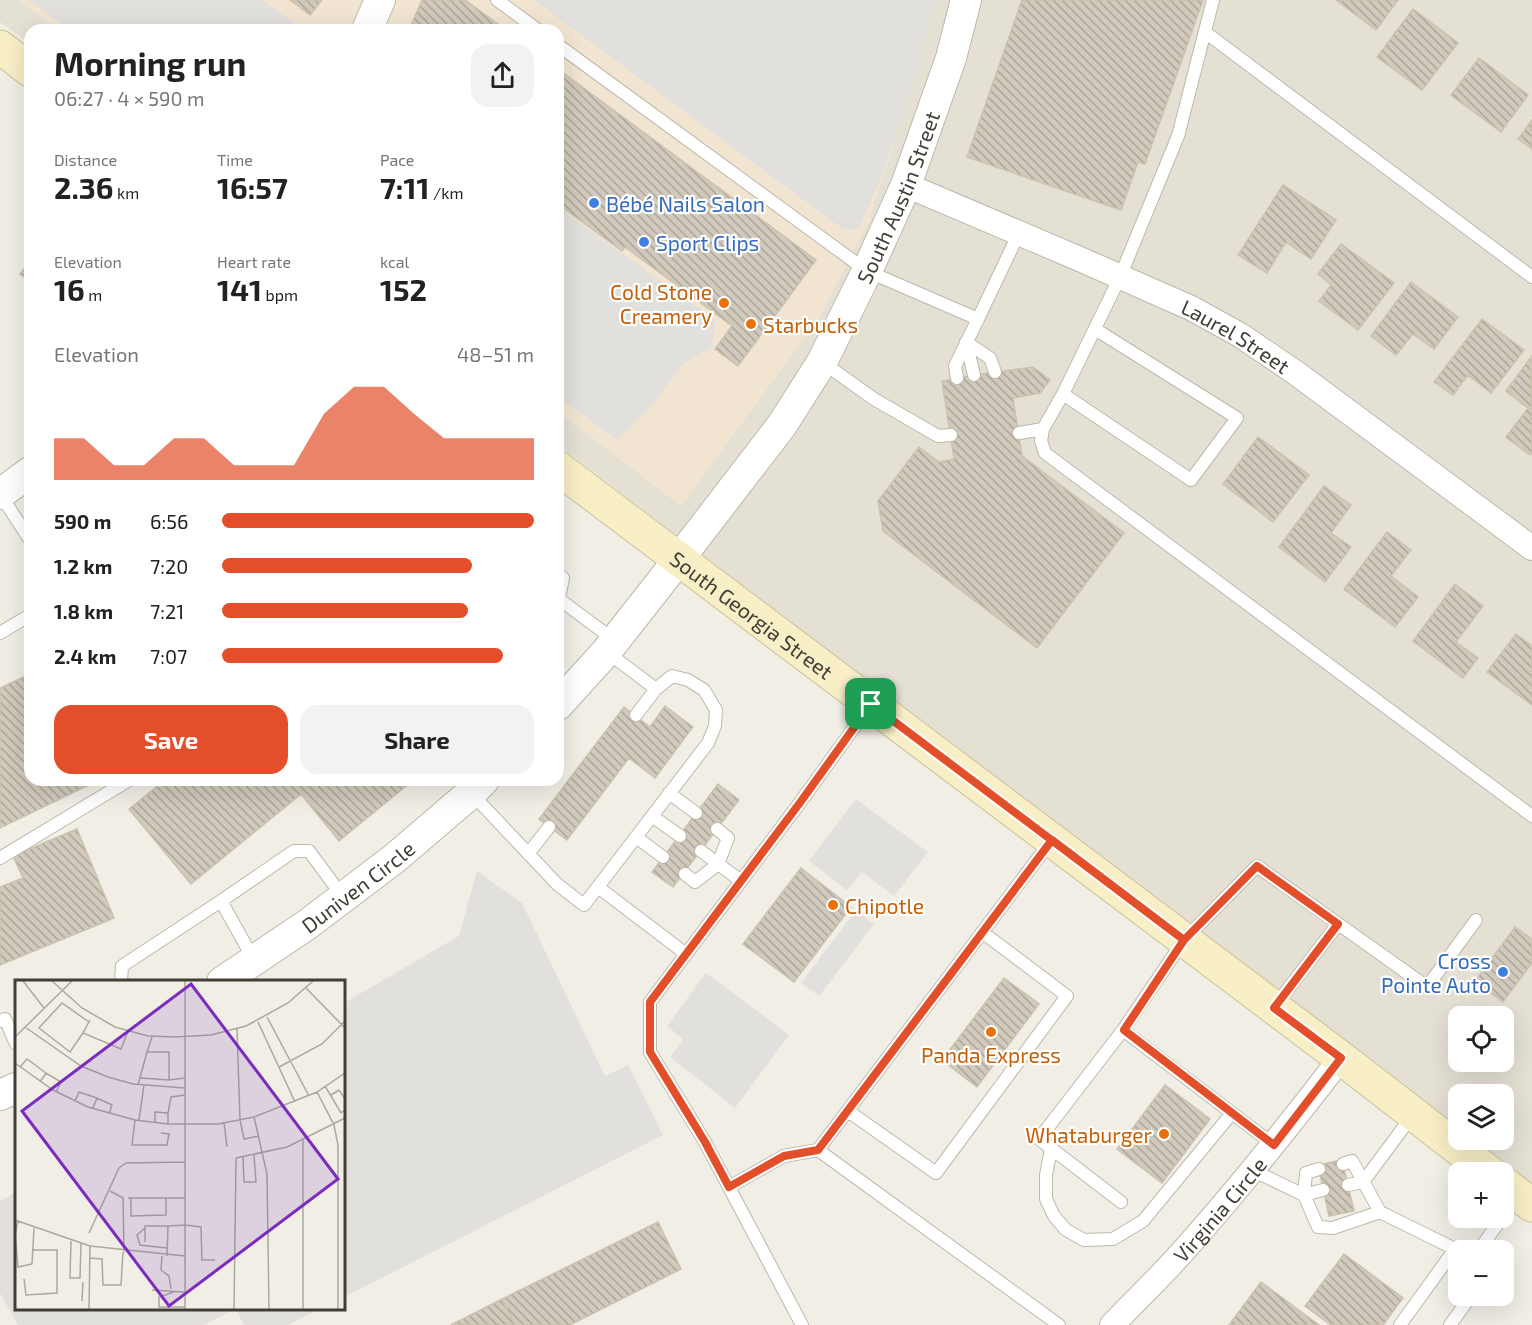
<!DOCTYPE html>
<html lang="en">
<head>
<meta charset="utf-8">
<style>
  :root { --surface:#fff; --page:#f2f2f2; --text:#222; --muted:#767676; --accent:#e34f2a }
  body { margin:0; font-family:"Exo 2",sans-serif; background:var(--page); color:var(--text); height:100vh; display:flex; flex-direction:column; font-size:22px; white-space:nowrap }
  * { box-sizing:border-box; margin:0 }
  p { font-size:20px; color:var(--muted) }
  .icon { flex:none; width:33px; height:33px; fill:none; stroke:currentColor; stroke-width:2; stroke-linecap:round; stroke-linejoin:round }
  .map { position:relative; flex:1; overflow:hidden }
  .panel { position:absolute; left:24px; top:24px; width:540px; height:762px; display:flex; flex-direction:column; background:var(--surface); border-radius:18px; box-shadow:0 6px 24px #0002 }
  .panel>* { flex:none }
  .fabs { position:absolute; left:1448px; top:1006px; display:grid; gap:12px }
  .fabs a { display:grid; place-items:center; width:66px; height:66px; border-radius:12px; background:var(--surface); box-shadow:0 6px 24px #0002; font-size:30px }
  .pin { position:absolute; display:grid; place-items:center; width:51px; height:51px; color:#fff; margin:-26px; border-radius:12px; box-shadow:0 3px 9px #0006 }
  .round { display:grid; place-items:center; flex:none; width:63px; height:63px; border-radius:18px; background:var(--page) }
  .head { display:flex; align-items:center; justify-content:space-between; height:102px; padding:0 30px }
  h1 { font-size:33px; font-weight:700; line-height:45px }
  .figures { display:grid; grid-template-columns:repeat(3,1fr); gap:9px; height:102px; padding:6px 30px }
  .figures div { display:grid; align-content:center }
  .figures b { font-size:30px; font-weight:700 }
  .figures small { font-size:16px; font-weight:400 }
  .figures p { font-size:16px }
  .chart { height:168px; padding:12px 30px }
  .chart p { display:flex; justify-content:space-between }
  .chart svg { width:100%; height:108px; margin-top:6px; fill:var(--accent); opacity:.7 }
  .button { display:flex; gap:12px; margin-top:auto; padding:12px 30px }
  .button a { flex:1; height:69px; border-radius:18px; background:var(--accent); color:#fff; font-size:24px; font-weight:700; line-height:69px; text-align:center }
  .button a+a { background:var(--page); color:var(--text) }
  ul { padding:0 30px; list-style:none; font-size:20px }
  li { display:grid; grid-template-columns:96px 72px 1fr; align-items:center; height:45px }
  li i { height:15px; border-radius:8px; background:var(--accent) }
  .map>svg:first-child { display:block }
</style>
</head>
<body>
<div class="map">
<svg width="1532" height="1325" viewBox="0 0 1532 1325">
  <defs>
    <pattern id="building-back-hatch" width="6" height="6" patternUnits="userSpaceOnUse" patternTransform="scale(1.5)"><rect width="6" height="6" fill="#d1cabc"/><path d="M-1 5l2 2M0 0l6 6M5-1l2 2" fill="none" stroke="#aba59a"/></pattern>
  </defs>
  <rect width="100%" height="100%" fill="#f0eee5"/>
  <path fill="#e4e0d4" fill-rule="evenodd" d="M0 0H1532V1184L1474 1140H1503V1095H1458V1128L558 445V30H30V44L0 22ZM1458 1017H1503V1062H1458Z"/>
  <path fill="#f1e5d2" d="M19 0H935L912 86 869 221 820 317 681 506 558 412V30H58Z"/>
  <path fill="#e2e0dd" d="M29 0H263L303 30H69Z
    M534 0H935L912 86 881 179 858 229H843Z
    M558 207 715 320 713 346 681 366 655 402 617 440 558 396Z
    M856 799 928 852 894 896 862 872 847 890 809 861Z
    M477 871 522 903 605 1076 628 1065 663 1135 344 1297V1003L459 936Z
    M856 910 874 924 819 996 801 983Z
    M706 973 789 1035 735 1108 670 1057 683 1039 667 1026Z
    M16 1192V1308L320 1309 288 1325H244L236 1309 203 1325H18L0 1293V1201Z"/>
  <path fill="url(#building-back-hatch)" stroke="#cbc2b0" stroke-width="1.5" d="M290 0H322L310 15Z
    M422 0H465L506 30H409Z
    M1022 0H1203L1145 164 1138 162 1121 210 967 157Z
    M1336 0H1398L1376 30Z
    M1413 9 1458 43 1422 90 1377 57Z
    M1479 58 1528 95 1501 132 1451 95Z
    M558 69 816 260 738 366 715 349 732 326 625 247 622 251 558 204Z
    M1532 120V149L1518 139Z
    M1283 185 1336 220 1311 259 1286 242 1267 273 1238 255Z
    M1341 244 1394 283 1358 330 1319 301 1331 285 1318 274Z
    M30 261V281L20 274Z
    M1411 282 1458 317 1434 349 1413 334 1396 355 1371 336Z
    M1482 319 1524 350 1491 393 1468 375 1453 395 1434 382Z
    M1531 357 1532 453 1530 455 1506 437 1528 408 1506 391Z
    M1033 367 1050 380 1040 393 1013 398 1022 456 1124 533 1037 648 883 531 878 501 919 447 939 462 954 459 942 381 974 375Z
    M1258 437 1309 475 1273 522 1223 484Z
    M1324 486 1351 505 1331 533 1351 547 1325 582 1279 547Z
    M1387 532 1411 550 1391 576 1418 597 1395 627 1344 589Z
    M1455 584 1483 606 1456 642 1478 658 1463 678 1413 641Z
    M1516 634 1532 646V705L1487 672Z
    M30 674V780H99L0 828V688Z
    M665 706 693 727 655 778 629 758 567 840 539 819 624 707 650 727Z
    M165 780H409L411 782 339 841 301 794 191 884 129 809Z
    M718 784 739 800 673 887 652 872Z
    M77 829 114 918 0 965V887L23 878 13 856Z
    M801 868 851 907 794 982 743 944Z
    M1515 927 1532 939V963L1503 1002 1475 981Z
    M1004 978 1039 1004 977 1087 942 1060Z
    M1165 1085 1210 1119 1162 1183 1117 1149Z
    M1342 1160 1354 1211 1329 1216 1318 1165Z
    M658 1222 681 1269 570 1325H515L502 1299Z
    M1344 1254 1403 1298 1383 1325H1331L1305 1306Z
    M1261 1282 1319 1325H1229Z
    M502 1299 515 1325H451Z"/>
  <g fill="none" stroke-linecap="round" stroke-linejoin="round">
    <defs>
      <path id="service" d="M497 0 538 30
        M1213 0 1178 136 1120 277 1063 394 1043 429 1041 441 1045 453 1532 816
        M1205 32 1532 277
        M558 45 867 271 978 319 1019 233
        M966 342 990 358 995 372
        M966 342 974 375
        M822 362 874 399 938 436 951 435
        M957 378 955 366 978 319
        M1063 394 1191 480 1237 418 1095 329
        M1019 433 1043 429
        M0 494 30 540
        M558 574 563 578 559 599
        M558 600 559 599 614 640
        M0 633 30 615
        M607 652 656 689
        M669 793 696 813
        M472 794 557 884 584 905 708 743 715 726 716 710 704 690 688 680 672 676 656 689 636 715
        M652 816 680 836
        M636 837 663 857
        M701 851 741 881
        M528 854 549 827
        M0 858 129 780
        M685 874 695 882 718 864 728 838 717 829
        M598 887 686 954
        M221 901 294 851H309L343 897
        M121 982 122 966 221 901 254 960
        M1275 1006 1338 924
        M0 1021 5 1019 16 1044
        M848 1111 936 1173 1067 996 982 932
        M1274 1145 1123 1030 1184 940 1257 866 1427 987 1476 920
        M1051 1149 1046 1175V1199L1054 1216 1066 1230 1084 1240 1113 1239 1143 1221 1232 1113
        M818 1150 1051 841
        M1343 1164 1352 1161 1380 1212
        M1319 1169 1306 1173 1304 1195 1323 1190
        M1252 1170 1304 1195 1318 1227 1333 1228 1380 1212 1455 1249
        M1348 1185 1363 1182 1412 1116
        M729 1187 784 1156 818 1150 1059 1325
        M1121 1202 1039 1139 1123 1030
        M802 1325 705 1142 650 1052V1002L799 804 871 704
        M1400 1325 1455 1249 1481 1247 1502 1218
        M1450 1325 1471 1296"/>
      <g id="minor">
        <path id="s1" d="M906 185 1075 257 1191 308 1240 335 1296 373 1532 548"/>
        <path id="s2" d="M1112 1325C1133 1303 1155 1282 1176 1259 1234 1195 1288 1127 1341 1058"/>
      </g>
      <g id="tertiary">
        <path d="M367 30 380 0"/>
        <path d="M0 494 30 472"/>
        <path id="s3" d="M558 705 606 652 679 559 782 425 822 362 867 271 906 185 951 58 966 0"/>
        <path id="s4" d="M222 982 308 924 395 858 471 793 484 780"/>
        <path d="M0 1095 16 1088"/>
      </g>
      <g id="secondary">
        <path d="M0 47 30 70"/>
        <path id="s5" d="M558 468 1341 1058 1490 1173"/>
        <path d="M1503 1183 1532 1205"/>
      </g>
    </defs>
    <use href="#service" stroke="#beb8ac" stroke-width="14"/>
    <use href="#minor" stroke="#beb8ac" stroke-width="26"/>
    <use href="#tertiary" stroke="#beb8ac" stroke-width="32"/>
    <use href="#secondary" stroke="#ccc199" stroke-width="35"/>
    <use href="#service" stroke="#fff" stroke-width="12"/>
    <use href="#minor" stroke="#fff" stroke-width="24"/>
    <use href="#tertiary" stroke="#fff" stroke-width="30"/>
    <use href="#secondary" stroke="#f8efc7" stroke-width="33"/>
  </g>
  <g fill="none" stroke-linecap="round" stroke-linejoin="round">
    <defs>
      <path id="route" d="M871 704 799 804 650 1002V1052L705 1142 729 1187 784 1156 818 1150 1052 840 1184 940 1124 1030 1274 1145 1341 1058 1274 1008 1338 924 1257 866 1184 940 871 704"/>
    </defs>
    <use href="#route" stroke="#fff" stroke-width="12"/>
    <use href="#route" stroke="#e34f2a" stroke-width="8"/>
  </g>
  <g fill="#3f7fe0" stroke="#fff" stroke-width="2">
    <circle cx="594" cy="203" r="6"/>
    <circle cx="644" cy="242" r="6"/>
    <circle cx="1503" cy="972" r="6"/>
  </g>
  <g fill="#e8710a" stroke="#fff" stroke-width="2">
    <circle cx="724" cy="303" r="6"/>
    <circle cx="751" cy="324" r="6"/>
    <circle cx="833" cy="905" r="6"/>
    <circle cx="991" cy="1032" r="6"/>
    <circle cx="1164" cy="1134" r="6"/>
  </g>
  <g text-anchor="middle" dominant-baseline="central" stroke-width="4.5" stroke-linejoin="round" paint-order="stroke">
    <g font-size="21" fill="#423e35" stroke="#fff">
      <text stroke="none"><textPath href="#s3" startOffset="615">South Austin Street</textPath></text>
      <text stroke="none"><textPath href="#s1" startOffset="363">Laurel Street</textPath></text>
      <text stroke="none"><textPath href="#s5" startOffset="243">South Georgia Street</textPath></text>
      <text stroke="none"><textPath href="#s4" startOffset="166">Duniven Circle</textPath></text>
      <text stroke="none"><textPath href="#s2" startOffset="158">Virginia Circle</textPath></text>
    </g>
    <g font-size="21" fill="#366cbe" stroke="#fff" text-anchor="start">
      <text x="606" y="203">Bébé Nails Salon</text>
      <text x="656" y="242">Sport Clips</text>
      <text x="1491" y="960" text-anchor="end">Cross<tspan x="1491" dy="24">Pointe Auto</tspan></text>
    </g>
    <g font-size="21" fill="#c56008" stroke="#fff" text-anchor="end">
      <text x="712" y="291">Cold Stone<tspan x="712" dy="24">Creamery</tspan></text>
      <text x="763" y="324" text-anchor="start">Starbucks</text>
      <text x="845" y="905" text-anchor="start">Chipotle</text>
      <text x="991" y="1054" text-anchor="middle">Panda Express</text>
      <text x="1152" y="1134">Whataburger</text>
    </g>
  </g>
  <g transform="translate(15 980)">
    <rect width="330" height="330" fill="#f0eee5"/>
    <path fill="none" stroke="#aaa89f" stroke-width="1.5" d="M8 1 29 28M37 1 67 28 100 47 133 56 160 57 196 55 231 46 273 23 298 1M170 1V329M291 8 330 48M252 37 294 116M75 40 68 53 106 69 113 51M243 42 280 122M10 47 66 86 93 97 118 104 170 108M222 49 225 140 229 159 244 156M68 53 55 72 24 48 47 23 74 42M0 57 57 1M137 57 132 72H154V100L170 98M0 83 38 110 73 127 120 140 153 144H203L239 137 302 112 330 93M5 87 12 79 31 93M264 87 307 64 330 41M126 98 154 100M25 102 31 93 46 102 41 112M123 105 132 72M310 106 326 133 330 130M302 112 319 145 323 165V329M316 115 324 110 330 119M82 118 97 125 94 134M60 121 64 112 82 118 78 128M153 133 156 117 170 115M239 137 252 194 254 329M120 140 117 165H152L154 154 146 153M124 140 129 105M140 143V132L153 133V144M209 143 212 167M288 160V329M228 177 229 202H241L239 175M221 178 272 167 330 138M95 211 108 218 109 272M113 218H170M116 218V236L151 235V218M0 240 75 266 170 276M3 241 0 254 3 287 17 284 19 248M130 248 122 255 125 265 152 268M74 253 104 188 111 183 170 182M56 261 55 298H65L66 263M130 262V246H153M147 276 146 290 154 296 156 309M152 276 153 246 170 245 186 247 187 280H200M75 278 87 279 88 305H106L108 272M9 299 11 315 42 313V270H18M137 310 169 312M159 312 144 317V327H170M67 321 68 302M74 329 75 266M219 329 221 178"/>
    <path fill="#7b2cbf" fill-opacity="0.15" stroke="#7b2cbf" stroke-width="3" d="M176 4 323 199 154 326 7 131Z"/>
    <rect width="330" height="330" fill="none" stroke="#423e35" stroke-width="3"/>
  </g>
</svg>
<div class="fabs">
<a><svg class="icon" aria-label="locate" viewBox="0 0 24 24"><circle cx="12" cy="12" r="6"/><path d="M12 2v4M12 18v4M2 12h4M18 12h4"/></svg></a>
<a><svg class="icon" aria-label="layers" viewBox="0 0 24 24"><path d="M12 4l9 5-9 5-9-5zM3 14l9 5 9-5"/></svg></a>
<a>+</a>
<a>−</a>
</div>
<div class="pin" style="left:871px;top:704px;background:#1e9e55"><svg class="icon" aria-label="arrive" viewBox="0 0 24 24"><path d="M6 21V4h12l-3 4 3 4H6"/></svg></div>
<section class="panel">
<div class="head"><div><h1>Morning run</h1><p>06:27 · 4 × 590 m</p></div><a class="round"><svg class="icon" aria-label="share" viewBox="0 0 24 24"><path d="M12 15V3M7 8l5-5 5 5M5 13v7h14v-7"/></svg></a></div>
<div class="figures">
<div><p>Distance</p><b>2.36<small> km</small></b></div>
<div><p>Time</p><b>16:57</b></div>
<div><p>Pace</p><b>7:11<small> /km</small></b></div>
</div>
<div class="figures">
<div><p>Elevation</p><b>16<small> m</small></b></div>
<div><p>Heart rate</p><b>141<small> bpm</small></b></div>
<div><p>kcal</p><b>152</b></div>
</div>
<div class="chart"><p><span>Elevation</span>48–51 m</p>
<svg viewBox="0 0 160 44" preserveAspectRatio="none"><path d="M0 44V27L10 27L20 38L30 38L40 27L50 27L60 38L70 38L80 38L90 17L100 6L110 6L120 17L130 27L140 27L150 27L160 27V44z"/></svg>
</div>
<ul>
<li><b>590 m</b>6:56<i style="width:100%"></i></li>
<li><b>1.2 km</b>7:20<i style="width:80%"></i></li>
<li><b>1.8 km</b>7:21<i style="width:79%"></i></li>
<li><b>2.4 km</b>7:07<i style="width:90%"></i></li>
</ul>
<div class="button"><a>Save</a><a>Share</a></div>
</section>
</div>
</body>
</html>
